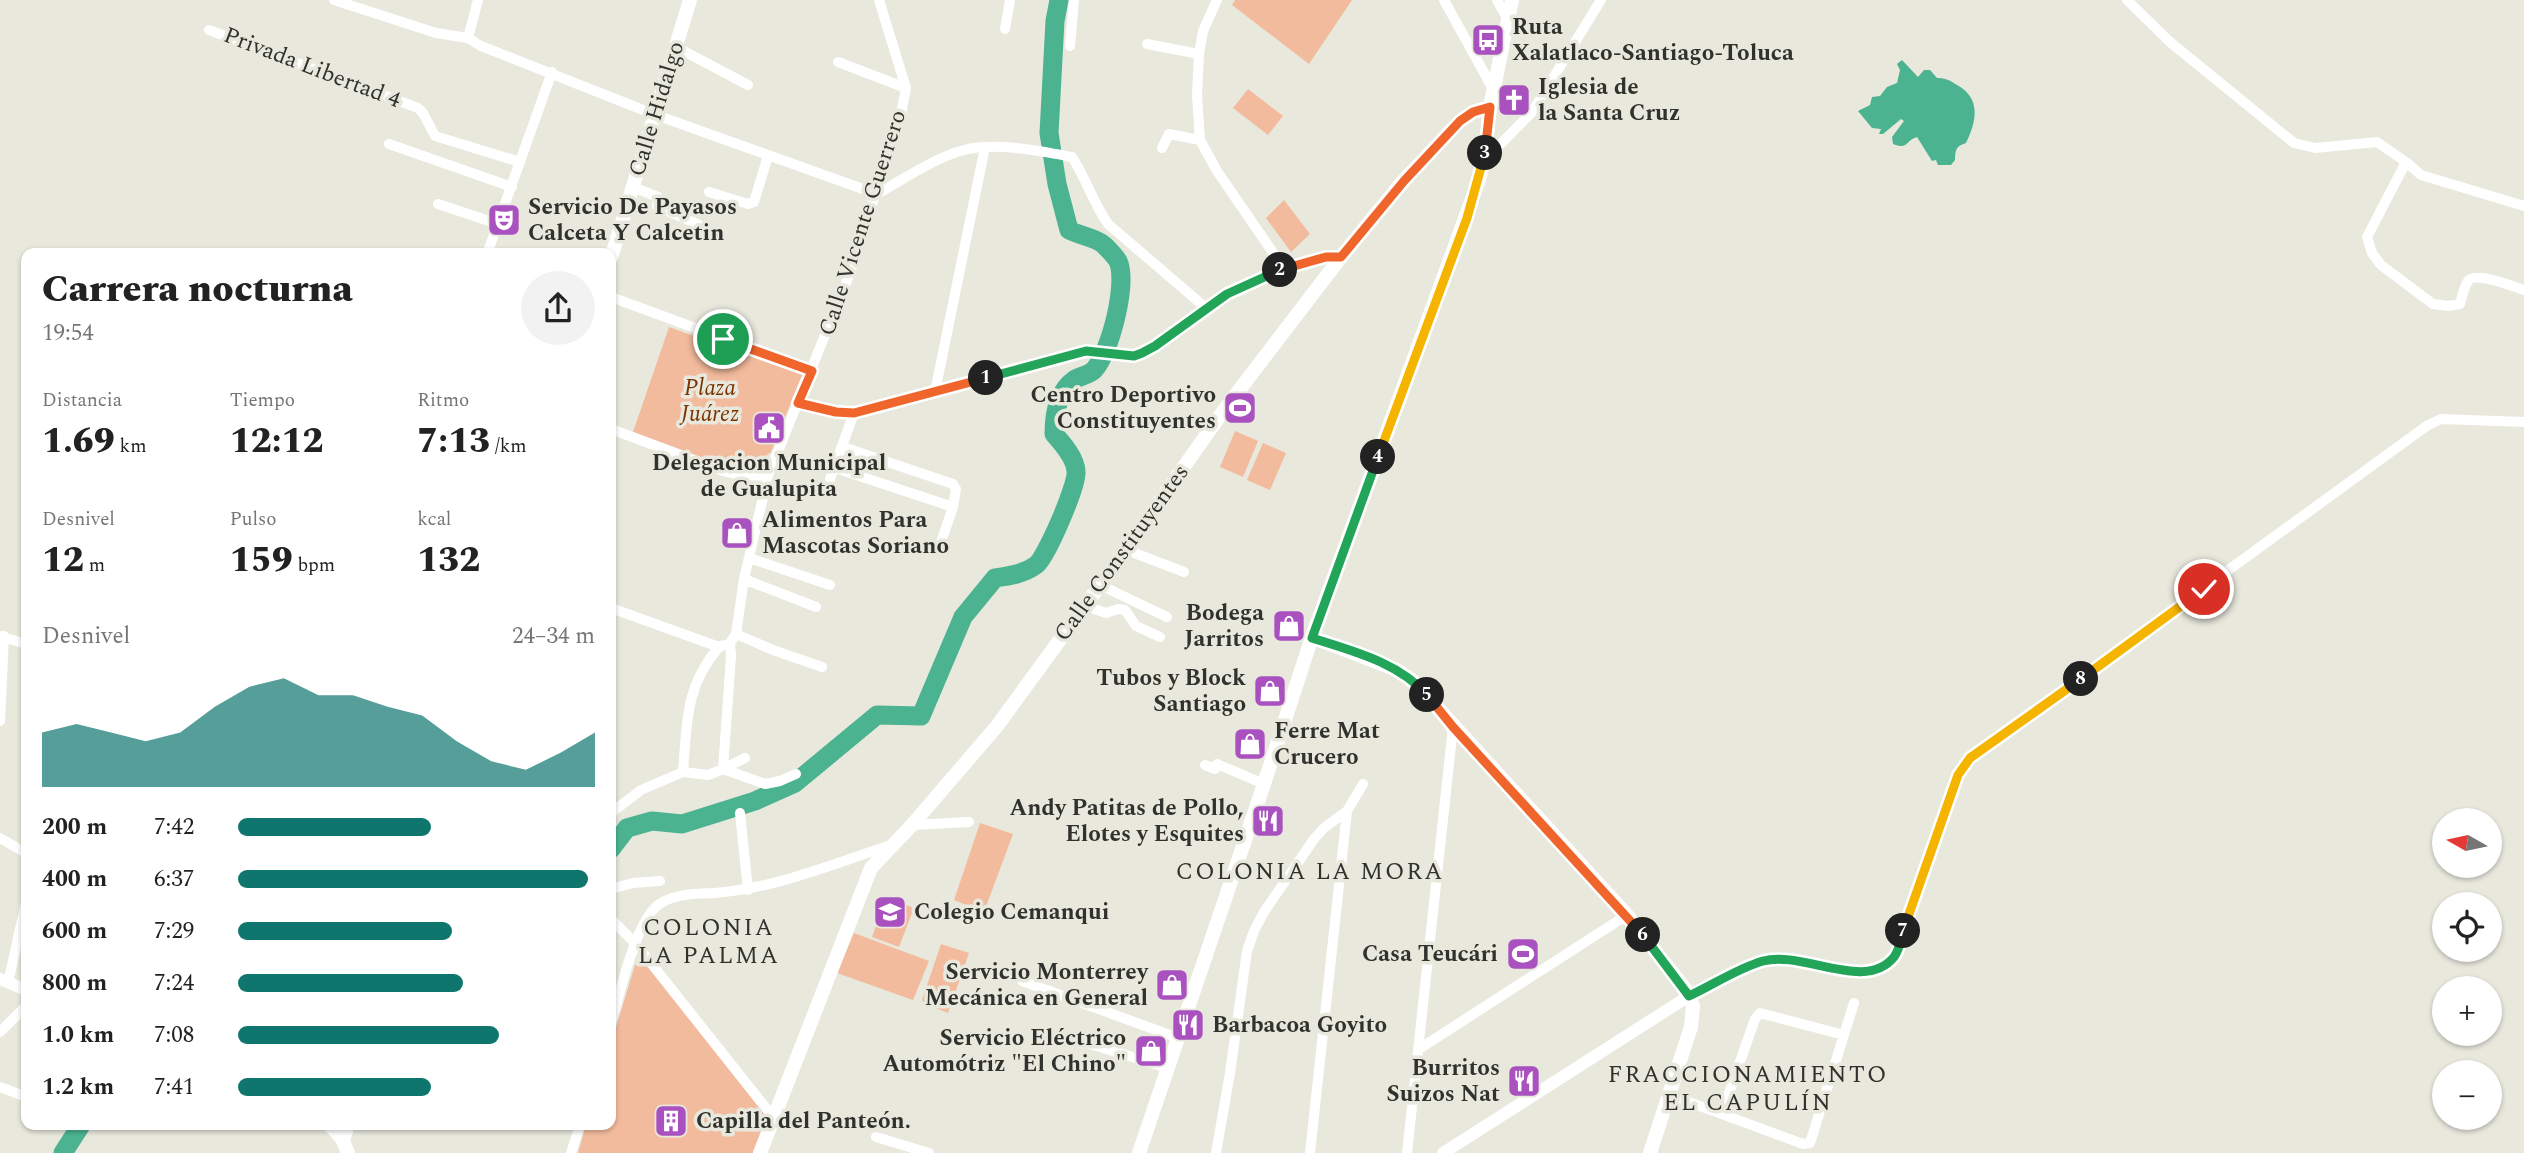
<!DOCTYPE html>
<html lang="es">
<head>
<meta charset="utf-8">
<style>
  :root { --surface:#fff; --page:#f2f2f2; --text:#222; --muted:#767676; --accent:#0f766e }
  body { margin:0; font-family:Spectral,serif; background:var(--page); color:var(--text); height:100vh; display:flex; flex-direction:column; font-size:26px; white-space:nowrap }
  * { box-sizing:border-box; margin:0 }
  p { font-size:23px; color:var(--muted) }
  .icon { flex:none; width:38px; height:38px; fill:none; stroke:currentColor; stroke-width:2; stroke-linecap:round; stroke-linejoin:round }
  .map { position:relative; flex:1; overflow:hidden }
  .side { position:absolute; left:21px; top:248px; width:595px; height:882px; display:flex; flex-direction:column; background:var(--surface); border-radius:14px; box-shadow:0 2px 5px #0004 }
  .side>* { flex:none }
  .needle { width:46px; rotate:279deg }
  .tools { position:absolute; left:2432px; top:808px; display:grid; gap:14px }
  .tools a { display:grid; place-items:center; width:70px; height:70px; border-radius:50%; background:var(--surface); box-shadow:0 2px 5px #0004; font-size:35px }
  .pin { position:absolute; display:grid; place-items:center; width:60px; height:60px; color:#fff; margin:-30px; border:4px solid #fff; border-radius:50%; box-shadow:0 2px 7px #0007 }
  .km { position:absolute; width:35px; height:35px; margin:-18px; border-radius:50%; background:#222; color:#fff; font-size:19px; line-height:35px; text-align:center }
  .round { display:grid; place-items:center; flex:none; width:74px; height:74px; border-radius:37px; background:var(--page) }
  .overview { display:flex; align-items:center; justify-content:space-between; height:119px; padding:0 21px }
  h1 { font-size:38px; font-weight:800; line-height:52px }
  .figures { display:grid; grid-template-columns:repeat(3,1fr); gap:10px; height:119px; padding:7px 21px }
  .figures div { display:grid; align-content:center }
  .figures b { font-size:35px; font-weight:800 }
  .figures small { font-size:19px; font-weight:400 }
  .figures p { font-size:19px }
  .chart { height:196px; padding:14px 21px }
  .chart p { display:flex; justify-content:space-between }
  .chart svg { width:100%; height:126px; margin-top:7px; fill:var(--accent); opacity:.7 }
  ul { padding:0 21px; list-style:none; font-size:23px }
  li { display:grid; grid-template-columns:112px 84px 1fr; align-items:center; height:52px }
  li i { height:18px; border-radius:9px; background:var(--accent) }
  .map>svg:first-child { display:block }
</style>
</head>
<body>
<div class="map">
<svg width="2524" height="1153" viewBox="0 0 2524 1153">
  <rect width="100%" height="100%" fill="#e8e8dd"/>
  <path fill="#f3bb9d" d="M1235 0H1352L1309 64 1232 5Z
    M1248 89 1283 116 1268 135 1233 108Z
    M1284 200 1310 234 1291 252 1266 218Z
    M669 327 802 375 771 452 761 460 736 470 633 432Z
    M1235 431 1258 441 1243 477 1220 467Z
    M1263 443 1286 453 1270 490 1247 480Z
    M980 823 1013 834 984 912 954 900Z
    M886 898 914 908 899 947 872 937Z
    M854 933 929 961 913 1000 837 973Z
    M941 944 969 953 948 1013 925 1004 922 1000Z
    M643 959 770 1116 761 1153H578L586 1125H611V1044L635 965Z"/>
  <path fill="#4cb391" d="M1902 60 1918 77 1924 70H1930L1937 78C1946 78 1949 80 1957 85 1981 98 1977 121 1966 143 1956 146 1955 150 1955 160L1951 165H1938L1936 160 1932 161 1917 137C1904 141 1909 150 1893 144L1892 137 1904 121 1901 119 1883 134H1879L1881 129 1872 128 1858 111 1870 105 1872 97 1880 96 1887 87 1897 83 1900 70 1897 64Z"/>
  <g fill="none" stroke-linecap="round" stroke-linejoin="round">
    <path stroke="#4cb391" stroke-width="19" d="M611 849 627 828 652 821 682 824 755 801 795 783 877 715 921 716 963 617 995 578C1009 576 1024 574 1036 565 1046 558 1078 484 1076 471 1075 457 1062 443 1054 434 1054 414 1057 392 1074 380 1080 376 1089 375 1094 370 1110 353 1128 283 1118 261 1115 256 1108 249 1104 245 1095 237 1080 236 1069 230L1057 184 1049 133 1055 21 1059 0
      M63 1153 81 1125"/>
    <path stroke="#fff" stroke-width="10" d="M334 0 436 33 468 38 481 46 656 115 877 194C904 179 934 158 964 150 995 142 1040 151 1072 157 1086 178 1093 203 1108 224L1206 308
      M1217 0 1203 31 1199 54 1197 95 1200 140 1217 171 1276 257 1286 268
      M1444 0 1493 89
      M1497 0 1507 18
      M2127 0 2170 42 2294 143 2315 148 2377 142 2406 162 2421 175 2524 206
      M1005 29 1010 0
      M209 30 418 108 423 113 435 136 520 162
      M468 38 478 0
      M1147 44 1199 54
      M1070 46 1074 0
      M676 47 748 85
      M838 62 906 88
      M389 144 512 187
      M1162 148 1169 134 1200 140
      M1484 161 1532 112 1601 0
      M2406 162 2367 237 2372 253 2381 265 2433 304 2448 306 2460 304C2462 297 2464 287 2468 281 2474 271 2513 286 2524 290
      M633 187 658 197 657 206 660 208 700 225
      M709 192 748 204 754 202 768 156
      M438 204 498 224
      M487 254 552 72
      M611 297 812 371
      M935 392 985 147
      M798 403 854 413 1086 351 1134 356 1155 346 1227 294 1286 268 1326 257H1341
      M611 429 723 471 741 475 768 476
      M843 447 953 484 956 489 953 507 940 545
      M835 468 953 507
      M830 479 854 413
      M1124 549 1184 572
      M749 558 830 585
      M744 579 816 607
      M1100 585 1167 617
      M1085 606 1106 613 1118 609 1125 610 1136 626 1160 637
      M611 608 719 647 724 645
      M736 634 773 650 822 667
      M0 636 26 644
      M730 643 736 634 744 579 768 476 848 278 900 119 906 88 879 0
      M0 721 4 636
      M1205 765 1215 769 1217 764 1264 784
      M723 769 731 656 730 643
      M723 769 745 758
      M683 772C687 723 685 686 719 647
      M683 772 708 775 723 769 765 784 780 781 796 774
      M611 813 641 790 683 772
      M740 813 748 890
      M912 825 969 822
      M0 838 26 853
      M611 889 633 883 660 881
      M611 919 635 943 773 1117
      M1022 981 1178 1038
      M8 983 26 902
      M1689 996 1765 960H1796L1858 973 1879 969 1895 956 1952 790 1958 775 1970 758 2428 425 2441 419 2524 422
      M611 1023C620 994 635 923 658 905 674 893 697 894 715 893 776 888 833 864 891 845
      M0 1032 26 1006
      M1087 1043 1168 1068
      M1419 1049 1627 915
      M0 1087 26 1097
      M1670 1095 1803 1144 1810 1143 1854 1003
      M1722 1113 1755 1019 1760 1013 1844 1035
      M876 1137 929 1153
      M571 1153 580 1125
      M1216 1153 1230 1073 1247 951 1254 931 1264 912 1314 839 1324 828 1347 811
      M1310 1153 1347 811 1363 784
      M1407 1153 1453 727"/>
    <path stroke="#fff" stroke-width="12" d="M0 979 26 990
      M328 1125 343 1141
      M1443 1153 1689 996"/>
    <path stroke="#fff" stroke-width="14" d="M611 258 690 0
      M1312 637 1397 670 1413 681 1627 915 1686 990 1693 1006 1691 1027 1650 1153
      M348 1153 343 1141 348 1125
      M760 1153 871 868 912 825 997 726 1100 585 1224 410 1341 257 1403 181 1460 121 1473 112 1490 107
      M1139 1153 1264 784 1312 637 1479 180 1484 161 1490 107 1512 0"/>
  </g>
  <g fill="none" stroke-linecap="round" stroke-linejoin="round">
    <defs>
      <path id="split-1" d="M723 339 812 371 798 403 836 412 854 413 986 378"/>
      <path id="split-2" d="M986 378 1086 351 1134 356 1142 353 1155 346 1227 294 1280 270"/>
      <path id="split-3" d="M1280 270 1326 257H1341L1404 181 1460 121 1473 112 1490 107 1485 153"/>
      <path id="split-4" d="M1378 457 1467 218 1485 153"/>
      <path id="split-5" d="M1378 457 1312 638C1352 651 1398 662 1427 695"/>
      <path id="split-6" d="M1427 695 1453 727 1643 935"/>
      <path id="split-7" d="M1643 935 1689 996C1713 985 1738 968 1763 961 1803 950 1865 993 1894 957 1899 951 1901 939 1903 931"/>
      <path id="split-8" d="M1903 931 1958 775 1970 758 2081 679"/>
      <path id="split-9" d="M2081 679 2204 589"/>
    </defs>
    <use href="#split-1" stroke="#fff" stroke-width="14"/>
    <use href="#split-2" stroke="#fff" stroke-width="14"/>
    <use href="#split-3" stroke="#fff" stroke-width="14"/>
    <use href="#split-4" stroke="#fff" stroke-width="14"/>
    <use href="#split-5" stroke="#fff" stroke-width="14"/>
    <use href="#split-6" stroke="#fff" stroke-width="14"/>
    <use href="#split-7" stroke="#fff" stroke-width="14"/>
    <use href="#split-8" stroke="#fff" stroke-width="14"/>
    <use href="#split-9" stroke="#fff" stroke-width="14"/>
    <use href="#split-1" stroke="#f0652b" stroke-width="9"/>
    <use href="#split-2" stroke="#22a559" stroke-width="9"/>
    <use href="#split-3" stroke="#f0652b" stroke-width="9"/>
    <use href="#split-4" stroke="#f5b400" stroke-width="9"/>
    <use href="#split-5" stroke="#22a559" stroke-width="9"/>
    <use href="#split-6" stroke="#f0652b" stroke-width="9"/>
    <use href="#split-7" stroke="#22a559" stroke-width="9"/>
    <use href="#split-8" stroke="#f5b400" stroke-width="9"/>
    <use href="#split-9" stroke="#f5b400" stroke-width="9"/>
  </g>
  <defs>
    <symbol id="bus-square" viewBox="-11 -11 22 22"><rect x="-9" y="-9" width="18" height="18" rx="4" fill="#a952bf" stroke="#e8e8dd"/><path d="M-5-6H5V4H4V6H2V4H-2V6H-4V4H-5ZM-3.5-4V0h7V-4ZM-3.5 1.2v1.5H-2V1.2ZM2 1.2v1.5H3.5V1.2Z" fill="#fff"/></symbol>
    <symbol id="church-square" viewBox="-11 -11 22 22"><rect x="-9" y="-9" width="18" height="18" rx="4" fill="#a952bf" stroke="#e8e8dd"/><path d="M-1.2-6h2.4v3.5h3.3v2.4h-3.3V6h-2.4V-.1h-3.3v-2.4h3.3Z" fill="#fff"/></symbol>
    <symbol id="theatre-square" viewBox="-11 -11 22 22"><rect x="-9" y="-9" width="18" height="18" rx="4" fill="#a952bf" stroke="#e8e8dd"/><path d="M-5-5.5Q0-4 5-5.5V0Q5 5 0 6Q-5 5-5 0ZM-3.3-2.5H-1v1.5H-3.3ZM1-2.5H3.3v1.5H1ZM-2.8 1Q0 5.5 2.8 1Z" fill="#fff"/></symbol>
    <symbol id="stadium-square" viewBox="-11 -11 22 22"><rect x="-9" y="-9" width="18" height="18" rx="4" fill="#a952bf" stroke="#e8e8dd"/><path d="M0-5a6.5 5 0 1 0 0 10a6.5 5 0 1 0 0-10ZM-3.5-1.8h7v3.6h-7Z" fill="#fff"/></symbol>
    <symbol id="civic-square" viewBox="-11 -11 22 22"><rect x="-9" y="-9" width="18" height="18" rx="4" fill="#a952bf" stroke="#e8e8dd"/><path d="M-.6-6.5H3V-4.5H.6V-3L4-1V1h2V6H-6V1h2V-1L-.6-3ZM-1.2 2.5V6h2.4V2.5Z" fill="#fff"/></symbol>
    <symbol id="shop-square" viewBox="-11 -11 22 22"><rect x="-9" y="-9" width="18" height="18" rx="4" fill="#a952bf" stroke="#e8e8dd"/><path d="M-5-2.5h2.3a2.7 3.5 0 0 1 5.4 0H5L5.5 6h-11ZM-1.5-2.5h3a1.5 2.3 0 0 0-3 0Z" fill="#fff"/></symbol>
    <symbol id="restaurant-square" viewBox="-11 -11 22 22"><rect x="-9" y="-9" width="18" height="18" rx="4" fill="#a952bf" stroke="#e8e8dd"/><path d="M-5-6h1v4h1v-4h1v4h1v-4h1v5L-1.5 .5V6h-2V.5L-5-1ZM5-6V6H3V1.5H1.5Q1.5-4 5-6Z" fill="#fff"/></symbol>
    <symbol id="school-square" viewBox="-11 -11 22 22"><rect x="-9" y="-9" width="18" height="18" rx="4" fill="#a952bf" stroke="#e8e8dd"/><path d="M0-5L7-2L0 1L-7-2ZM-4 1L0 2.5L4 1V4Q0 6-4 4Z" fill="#fff"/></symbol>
    <symbol id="building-square" viewBox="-11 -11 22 22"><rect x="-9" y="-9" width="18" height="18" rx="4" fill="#a952bf" stroke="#e8e8dd"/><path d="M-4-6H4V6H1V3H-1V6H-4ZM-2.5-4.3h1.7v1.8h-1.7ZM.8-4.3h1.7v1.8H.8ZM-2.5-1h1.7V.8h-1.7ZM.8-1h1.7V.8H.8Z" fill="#fff"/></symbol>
  </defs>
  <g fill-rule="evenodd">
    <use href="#bus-square" x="1469" y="21" width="38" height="38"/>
    <use href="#church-square" x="1495" y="81" width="38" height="38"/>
    <use href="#theatre-square" x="485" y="201" width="38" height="38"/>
    <use href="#stadium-square" x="1221" y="389" width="38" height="38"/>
    <use href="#civic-square" x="750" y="409" width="38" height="38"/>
    <use href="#shop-square" x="718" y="514" width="38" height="38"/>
    <use href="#shop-square" x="1270" y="607" width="38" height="38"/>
    <use href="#shop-square" x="1251" y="672" width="38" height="38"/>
    <use href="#shop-square" x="1231" y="725" width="38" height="38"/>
    <use href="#restaurant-square" x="1249" y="802" width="38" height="38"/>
    <use href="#school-square" x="871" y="893" width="38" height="38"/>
    <use href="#stadium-square" x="1504" y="935" width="38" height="38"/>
    <use href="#shop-square" x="1153" y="966" width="38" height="38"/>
    <use href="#restaurant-square" x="1169" y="1006" width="38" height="38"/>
    <use href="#shop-square" x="1132" y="1032" width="38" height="38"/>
    <use href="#restaurant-square" x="1505" y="1062" width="38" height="38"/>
    <use href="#building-square" x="652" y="1102" width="38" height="38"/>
  </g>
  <g text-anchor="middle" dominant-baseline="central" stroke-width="7" stroke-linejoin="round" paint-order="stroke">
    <g font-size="23" font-weight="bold" fill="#31322d" stroke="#e8e8dd" text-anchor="start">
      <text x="1512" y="27">Ruta<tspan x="1512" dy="26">Xalatlaco-Santiago-Toluca</tspan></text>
      <text x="1538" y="87">Iglesia de<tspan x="1538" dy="26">la Santa Cruz</tspan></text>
      <text x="528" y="207">Servicio De Payasos<tspan x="528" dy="26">Calceta Y Calcetin</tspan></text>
      <text x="1216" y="395" text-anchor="end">Centro Deportivo<tspan x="1216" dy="26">Constituyentes</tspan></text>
      <text x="769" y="463" text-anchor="middle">Delegacion Municipal<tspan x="769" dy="26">de Gualupita</tspan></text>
      <text x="762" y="520">Alimentos Para<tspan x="762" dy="26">Mascotas Soriano</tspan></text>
      <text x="1264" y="613" text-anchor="end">Bodega<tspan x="1264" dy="26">Jarritos</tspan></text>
      <text x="1246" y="678" text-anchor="end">Tubos y Block<tspan x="1246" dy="26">Santiago</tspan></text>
      <text x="1274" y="731">Ferre Mat<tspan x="1274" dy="26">Crucero</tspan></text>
      <text x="1244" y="808" text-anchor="end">Andy Patitas de Pollo,<tspan x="1244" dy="26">Elotes y Esquites</tspan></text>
      <text x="914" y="912">Colegio Cemanqui</text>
      <text x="1498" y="954" text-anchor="end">Casa Teucári</text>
      <text x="1148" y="972" text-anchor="end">Servicio Monterrey<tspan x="1148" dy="26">Mecánica en General</tspan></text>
      <text x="1212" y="1025">Barbacoa Goyito</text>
      <text x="1126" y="1038" text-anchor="end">Servicio Eléctrico<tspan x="1126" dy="26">Automótriz "El Chino"</tspan></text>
      <text x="1500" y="1068" text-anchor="end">Burritos<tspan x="1500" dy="26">Suizos Nat</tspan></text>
      <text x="696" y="1121">Capilla del Panteón.</text>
    </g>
    <g font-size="23" fill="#31322d" stroke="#e8e8dd">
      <text transform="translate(312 68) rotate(21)">Privada Libertad 4</text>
      <text transform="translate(657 109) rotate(-73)">Calle Hidalgo</text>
      <text transform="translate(863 223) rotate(-72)">Calle Vicente Guerrero</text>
      <text transform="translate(1122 553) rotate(-54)">Calle Constituyentes</text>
    </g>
    <g font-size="23" font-style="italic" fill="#783300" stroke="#e8e8dd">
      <text x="710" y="388">Plaza<tspan x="710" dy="26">Juárez</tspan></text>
    </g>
    <g font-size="24" letter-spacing="2" fill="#31322d" stroke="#e8e8dd">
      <text x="1310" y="872">COLONIA LA MORA</text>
      <text x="709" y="928">COLONIA<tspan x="709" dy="28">LA PALMA</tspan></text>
      <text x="1748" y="1075">FRACCIONAMIENTO<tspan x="1748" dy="28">EL CAPULÍN</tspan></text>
    </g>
  </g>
</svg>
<div class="tools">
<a><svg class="needle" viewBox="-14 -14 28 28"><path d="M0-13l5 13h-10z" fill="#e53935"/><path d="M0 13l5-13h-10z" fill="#767676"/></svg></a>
<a><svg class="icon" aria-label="locate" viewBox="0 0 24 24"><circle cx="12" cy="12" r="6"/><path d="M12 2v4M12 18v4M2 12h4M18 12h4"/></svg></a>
<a>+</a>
<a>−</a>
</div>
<div class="pin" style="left:723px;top:339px;background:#1e9e55"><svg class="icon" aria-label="arrive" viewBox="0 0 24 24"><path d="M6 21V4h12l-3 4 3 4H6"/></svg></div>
<div class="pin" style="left:2204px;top:589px;background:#d93025"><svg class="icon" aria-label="check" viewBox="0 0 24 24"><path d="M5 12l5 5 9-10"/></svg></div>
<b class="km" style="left:986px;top:378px">1</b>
<b class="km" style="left:1280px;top:270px">2</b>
<b class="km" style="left:1485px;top:153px">3</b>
<b class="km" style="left:1378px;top:457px">4</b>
<b class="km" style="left:1427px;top:695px">5</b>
<b class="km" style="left:1643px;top:935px">6</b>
<b class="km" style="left:1903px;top:931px">7</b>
<b class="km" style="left:2081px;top:679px">8</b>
<section class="side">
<div class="overview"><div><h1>Carrera nocturna</h1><p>19:54</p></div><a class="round"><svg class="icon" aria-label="share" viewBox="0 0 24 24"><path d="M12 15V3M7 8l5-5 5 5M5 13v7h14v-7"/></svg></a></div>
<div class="figures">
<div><p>Distancia</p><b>1.69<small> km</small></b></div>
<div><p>Tiempo</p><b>12:12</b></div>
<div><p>Ritmo</p><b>7:13<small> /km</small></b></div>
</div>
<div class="figures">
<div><p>Desnivel</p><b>12<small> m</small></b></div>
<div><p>Pulso</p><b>159<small> bpm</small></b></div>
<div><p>kcal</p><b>132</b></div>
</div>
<div class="chart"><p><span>Desnivel</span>24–34 m</p>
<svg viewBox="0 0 160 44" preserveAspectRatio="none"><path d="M0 44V25L10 22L20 25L30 28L40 25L50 16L60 9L70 6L80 12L90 12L100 16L110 19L120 28L130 35L140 38L150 32L160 25V44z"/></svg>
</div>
<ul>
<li><b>200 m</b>7:42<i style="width:54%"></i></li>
<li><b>400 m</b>6:37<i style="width:98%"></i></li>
<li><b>600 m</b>7:29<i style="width:60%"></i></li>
<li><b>800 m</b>7:24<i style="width:63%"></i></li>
<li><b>1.0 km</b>7:08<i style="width:73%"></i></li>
<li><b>1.2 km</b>7:41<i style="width:54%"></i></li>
</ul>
</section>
</div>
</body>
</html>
